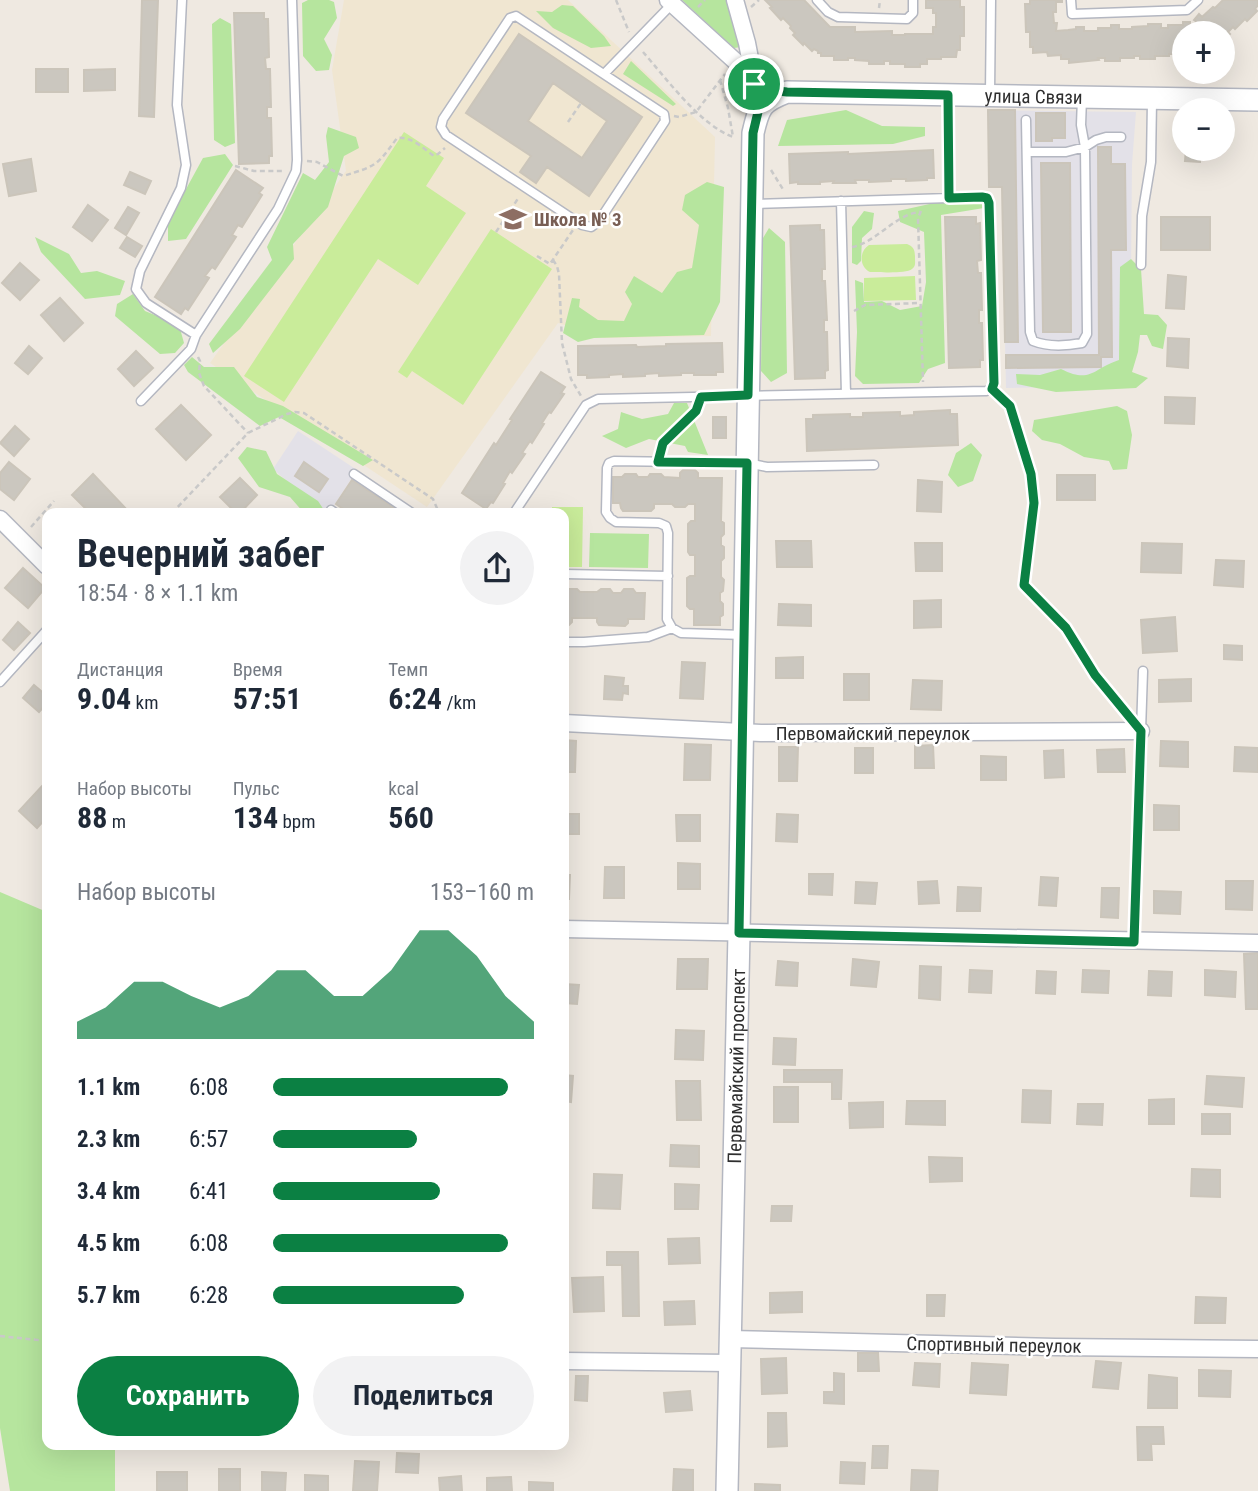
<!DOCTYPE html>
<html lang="ru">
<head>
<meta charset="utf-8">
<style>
  :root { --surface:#fff; --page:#f2f2f3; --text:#1f2937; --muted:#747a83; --accent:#0b8043 }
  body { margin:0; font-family:"Roboto Condensed",sans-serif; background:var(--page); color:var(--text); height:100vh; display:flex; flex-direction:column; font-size:26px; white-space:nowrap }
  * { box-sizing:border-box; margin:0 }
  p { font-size:23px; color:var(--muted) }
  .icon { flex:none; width:38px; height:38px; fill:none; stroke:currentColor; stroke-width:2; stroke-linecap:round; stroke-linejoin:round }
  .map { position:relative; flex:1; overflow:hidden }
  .side { position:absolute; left:42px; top:508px; width:527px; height:942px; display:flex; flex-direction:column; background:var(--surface); border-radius:14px; box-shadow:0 7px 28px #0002 }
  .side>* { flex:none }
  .fabs { position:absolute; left:1172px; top:21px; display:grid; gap:14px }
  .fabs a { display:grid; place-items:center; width:63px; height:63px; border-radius:50%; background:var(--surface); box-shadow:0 7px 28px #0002; font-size:35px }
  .pin { position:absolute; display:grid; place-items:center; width:60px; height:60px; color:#fff; margin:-30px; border:4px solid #fff; border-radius:50%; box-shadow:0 2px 7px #0007 }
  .round { display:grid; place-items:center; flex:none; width:74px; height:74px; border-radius:37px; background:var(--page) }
  .overview { display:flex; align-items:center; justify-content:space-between; height:119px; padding:0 35px }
  h1 { font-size:38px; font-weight:700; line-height:52px }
  .figures { display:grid; grid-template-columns:repeat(3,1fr); gap:10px; height:119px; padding:7px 35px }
  .figures div { display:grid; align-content:center }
  .figures b { font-size:30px; font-weight:700 }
  .figures small { font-size:19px; font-weight:400 }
  .figures p { font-size:19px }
  .chart { height:196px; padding:14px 35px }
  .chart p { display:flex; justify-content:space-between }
  .chart svg { width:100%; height:126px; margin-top:7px; fill:var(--accent); opacity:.7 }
  .action { display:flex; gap:14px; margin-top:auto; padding:14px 35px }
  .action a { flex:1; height:80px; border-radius:42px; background:var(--accent); color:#fff; font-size:28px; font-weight:700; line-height:80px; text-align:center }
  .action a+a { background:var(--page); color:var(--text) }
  ul { padding:0 35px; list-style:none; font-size:23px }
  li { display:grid; grid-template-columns:112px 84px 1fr; align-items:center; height:52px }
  li i { height:18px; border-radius:9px; background:var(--accent) }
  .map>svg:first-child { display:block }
</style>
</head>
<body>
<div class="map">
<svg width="1258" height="1491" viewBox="0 0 1258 1491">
  <rect width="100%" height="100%" fill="#efe9e1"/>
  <path fill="#e3e1e8" d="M988 110 1136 112 1132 164 1130 386 1006 388 1002 188 989 187Z
    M298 431 357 470 329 513H324L273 469Z"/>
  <path fill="#f0e6d1" d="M344 0H568L715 137 711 336 604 338 558 323 427 507 210 363 346 171 332 70Z"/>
  <path fill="#b6e59e" d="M308 0H329L334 2 337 18 324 39 332 55 329 70 316 71 303 56 302 3Z
    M682 0H728L741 47 734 48Z
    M562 5 573 6 604 36 611 46 591 48 553 28 536 11 552 12Z
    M220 18 231 24 235 143 225 147 214 140 212 24Z
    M631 61 676 104 673 106 623 74Z
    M846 110 882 126 925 127V136L893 144 778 146 787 120Z
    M328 127 356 137 359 148 344 156 328 207 293 244 294 259 240 329 213 353 209 344 272 260 267 247 303 173 315 180 329 162 326 136Z
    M225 154 233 165 186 239 168 241V222L203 158Z
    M707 182 724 187 720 302 704 335 594 338 578 342 563 333 572 298 580 299 579 307 598 320 624 321 632 304 625 292 634 276 662 293 677 272 692 268 699 225 682 210 685 195Z
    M966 200 983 202 984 208 941 215 945 363 928 369 919 383 863 384 855 376 857 332 855 280 863 283 864 302 882 301 900 310 922 306 926 282 924 232 900 222 898 211 943 201Z
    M864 211 874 213 872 229 862 238 861 261 857 265 852 263V227Z
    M769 228 785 242 787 373 771 382 761 371 763 238Z
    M35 237 69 254 81 273 97 271 125 281 120 295 85 299 41 252Z
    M1131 259 1141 269 1144 314 1158 315 1167 325 1163 349 1152 346 1147 335H1140L1138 352 1132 372 1148 378 1136 388 1056 392 1017 384 1016 374 1040 375 1061 369C1091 384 1092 369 1119 360L1120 267Z
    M133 294 145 311 179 325 184 343 175 353 160 354 115 316 117 304Z
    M192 357 204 367H234L257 397 283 406 373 460 363 466 279 417 260 426 188 372 184 365Z
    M674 403H687L708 455 688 452 685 446 649 439 626 448 602 436 618 429 621 412 642 419 668 414Z
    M1117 406 1127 411 1132 435 1127 469 1113 470 1109 461 1084 457 1060 444 1042 440 1032 431 1034 420Z
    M971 443 982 455 973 481 958 487 948 475 956 453Z
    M247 447 266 451 277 474 318 501 326 513H304L290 497 259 487 238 458Z
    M590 533 649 534 648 568 589 567Z
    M0 892 47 912V1444H115V1491H10L0 1428Z"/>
  <path fill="#c9ec9a" d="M404 132 444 158 426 186 466 213 418 285 378 259 284 402 244 376Z
    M491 229 552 269 463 405 412 371 407 378 398 372Z
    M907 244C914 247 915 250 915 258 915 263 916 266 912 269 906 274 879 272 870 272 859 267 859 251 869 245Z
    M915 276 916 300 864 301V278Z
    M552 507H583L582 567H564V513H552Z"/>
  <path fill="#cbc7bf" stroke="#cbc5ba" stroke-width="2" fill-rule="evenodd" d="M142 0H158L154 117 139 116Z
    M765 0H804L830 27H855V32L892 31V35H905V34H933V27H936V13H933V8H926V0H960V7H964V36H960V50H957L956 57H941V59H927V64H920V67H905V64H890V61H884V64H869V61L855 60V58H848V60H834V56H821V53H818V51L814 49 812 51 804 43 803 45 793 35 795 33 790 28 791 26 783 18 781 20 770 8 772 7Z
    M1030 0H1062V2H1056V12H1053L1054 23H1057L1056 31 1068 30 1076 29V27H1084V31H1098V28H1111V25H1119V29H1132V27L1148 26V24H1161V28H1168V25H1183V22H1190V25H1194L1197 22 1194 20 1199 14 1202 17 1213 7 1215 8 1223 0H1258V5L1255 9 1257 11 1247 21 1245 19 1235 29 1233 27 1228 32 1230 34 1223 41V33H1185V57H1176V54H1169V56H1155V59H1140V56H1134V58H1120V61H1105V58H1098L1099 60 1069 63V59H1061V55L1048 56 1047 52 1033 53V47H1030V32H1026L1025 4H1030Z
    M234 13H264V19H268L269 57 265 58 266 69H270L271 107H267V118H271L272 156H269V163L239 164Z
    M519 34 642 117 589 196 547 167 536 183 520 172 531 156 466 113ZM553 83 607 121 582 158 528 121Z
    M36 69H68V92H36Z
    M115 69V90L84 91V70Z
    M988 110H1015L1018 342H1005L1002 187H989Z
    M1036 113H1065V138H1052V141H1036Z
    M1098 147H1111V164H1125L1126 250H1111L1112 357H1101V367L1006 368V355H1099Z
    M1186 149H1207V158L1200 157V162L1185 161Z
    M933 150 934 178H927V180L906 181V179H891V181L869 182V180H855L856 183H833L834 181 820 182V184H798V182L790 183 789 154 848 152V154Z
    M31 159 36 191 9 196 3 164Z
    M1041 163H1070L1071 332H1043Z
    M236 170 263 188 259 193 262 195 242 227 238 225 232 235 236 237 215 269 212 267 205 276 209 278 188 310 185 308 181 314 155 297Z
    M130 172 151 181 145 194 124 185Z
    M88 205 108 220 92 241 73 227Z
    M128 207 139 213 126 235 115 228Z
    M945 217H976V224L980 223 981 260 977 261 978 273H981L982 310H979V323H982L983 360H980V367L949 368Z
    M1161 217H1210V250H1161Z
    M820 225V230H824L825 269H822V281H825L827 320H824V332H827L828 370 825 371V378L795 379 790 226Z
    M127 237 142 246 135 257 120 248Z
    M20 263 39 280 20 300 2 283Z
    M1168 275 1186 277 1184 309 1166 308Z
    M60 298 83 323 64 341 41 315Z
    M1168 338 1189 339 1188 368 1167 366Z
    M722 343 723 372H716V375H694V373H681V375L659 376V373L645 374V376L623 377V374L609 375V377L587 378V375H578V346L636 345 637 347 666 346V344Z
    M29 346 42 358 28 374 15 363Z
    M136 351 153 368 134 386 118 369Z
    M541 372 565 387 561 393 564 394 551 413 549 412 542 423 544 424 532 443 530 441 522 453 525 454 512 473 510 471 503 483 505 484 493 503 491 502 486 509 462 493 494 443 496 445 512 420 510 419Z
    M1165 397 1195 398 1194 424 1165 423Z
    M181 405 211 435 186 460 156 429Z
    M950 410V414H957L958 445 807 451 806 419H813V415L850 414V417H863V413L900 412V416L914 415V412Z
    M713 417H726V438H713Z
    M15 426 29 439 14 456 0 443Z
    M9 462 30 479 14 500 0 489V473Z
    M304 462 328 479 319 492 295 476Z
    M683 470H695L698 473V478H722L721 521 724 523V534L721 537V545L724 547V558L721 561V577L724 580 723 591 720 593V601L723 604V615L720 617V625H694V609H690L687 606V578L690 576H695V555H690L688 552V524L691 521H695V504H688L685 507H675L672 504H654V508L651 511H623L621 508 620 503H613V477H622L625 474H636L638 477H648L650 474H661L664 477 680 478V473Z
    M93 474 130 513H90L72 495Z
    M1057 475H1095V500H1057Z
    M240 478 257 495 240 513H236L220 497Z
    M352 480 402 513H349L336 504Z
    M918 480 942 482 941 512 917 511Z
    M776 541H811L812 567H777Z
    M915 543H942V571H916Z
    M1142 543 1182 544 1181 573 1141 572Z
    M1216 560 1244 561 1243 587 1214 585Z
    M23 568 45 588 28 608 5 588Z
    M567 589H577L580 592H597L601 589H610L613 593H621L624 589H633L636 593H645L644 619H628V623L625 626 599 625 597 622V618H572V622L569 625H564V592Z
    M941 600V627L914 628V601Z
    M779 604 811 605V626L778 625Z
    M1175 617 1177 651 1143 653 1141 620Z
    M18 622 30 633 14 650 3 640Z
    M1224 645 1242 646V660L1224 659Z
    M803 657V678H776V658Z
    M682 662 705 663 703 699 680 698Z
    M844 674H869V700H844Z
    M605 676 624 678 623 686H628V694L623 693 622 700 604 699Z
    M1191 679V701L1159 702V680Z
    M913 680 942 681 941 710 911 709Z
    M34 685 47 696V703L39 712 23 698Z
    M564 740 576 741 575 772H564Z
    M1161 741 1188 742V767L1160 766Z
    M685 744 711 745 710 780H684Z
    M933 745 934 768H915V746Z
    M779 747H798L797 781H779Z
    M1235 747 1258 748V772L1234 771Z
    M855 748H873V773H855Z
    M1124 749 1125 772H1098L1097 750Z
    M1063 750 1064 777 1045 778 1044 751Z
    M981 756 1006 757V780H981Z
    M43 785 47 790V817L37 828 19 811Z
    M1154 805 1179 806V830H1154Z
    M564 814H579V834H564Z
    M777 814 798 815 797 842 776 841Z
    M676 815H700V841H677Z
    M678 863 700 864V889H678Z
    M605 867H624V898H604Z
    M809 874H833L832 895 809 894Z
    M564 875H570L569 899H564Z
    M1041 877 1058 878 1056 906 1039 905Z
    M937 881 939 903 919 904 918 882Z
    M1226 881H1253L1252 910 1226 909Z
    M856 882 877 883 875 904 855 903Z
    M958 887 981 888 980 911H957Z
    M1102 888H1119L1118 918 1101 917Z
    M1154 891 1181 892 1180 914 1154 913Z
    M1258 953V1009H1246L1244 954Z
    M678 959H708L707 989H677Z
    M853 959 879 962 876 987 851 985Z
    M778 961 798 963 797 986 776 985Z
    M920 966 941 967 940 1000 919 998Z
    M970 970 992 971 991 993 969 992Z
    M1083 970 1109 971 1108 993 1082 992Z
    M1205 970 1236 972 1235 997 1205 995Z
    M1037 971 1056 972 1055 994 1036 993Z
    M1149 971 1172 972 1171 996 1148 995Z
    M564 984 579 985 577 1004 564 1003Z
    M676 1030 704 1031 703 1060 675 1059Z
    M774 1038 796 1039 795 1065 773 1064Z
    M784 1070H842L841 1099H832V1082H784Z
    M564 1075 573 1076 571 1102 564 1101Z
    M1207 1076 1244 1078 1242 1107 1205 1104Z
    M676 1081H700L701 1120H677Z
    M774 1087H798V1122H774Z
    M1023 1090 1051 1091 1050 1123 1022 1122Z
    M1174 1099V1124H1149V1100Z
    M907 1101H945V1125L906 1124Z
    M883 1102V1127L850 1128 849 1103Z
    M1078 1104H1103L1102 1125 1077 1124Z
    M1202 1114H1230V1134H1202Z
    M671 1145 699 1146V1167L670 1166Z
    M929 1157 962 1158V1181L930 1182Z
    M1192 1169 1220 1170V1197L1191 1196Z
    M594 1174 622 1175 620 1209 593 1208Z
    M675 1184 699 1185 698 1209H675Z
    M772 1206H792L791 1221H771Z
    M699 1238 700 1263 669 1264 668 1239Z
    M607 1252H638L639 1316H623L622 1265H607Z
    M603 1277 604 1311 574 1312 572 1278Z
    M802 1292V1312L770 1313V1293Z
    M927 1295H945L944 1316H927Z
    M1196 1297 1226 1298 1225 1323H1195Z
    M694 1301 695 1324 665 1325 664 1302Z
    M858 1353H878L879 1371H858Z
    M786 1358 787 1393 762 1394 761 1359Z
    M1096 1361 1121 1363 1118 1389 1093 1387Z
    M915 1363 940 1364 939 1387 913 1385Z
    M972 1363 1008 1365 1006 1395 970 1393Z
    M1199 1370 1231 1371 1230 1397 1199 1396Z
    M834 1373 844 1374V1404L824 1403V1392H834Z
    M1149 1375 1177 1378V1408H1148Z
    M576 1376H588L587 1401 575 1400Z
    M690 1391 692 1410 666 1412 664 1393Z
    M768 1413H786L787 1446 768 1447Z
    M1137 1427H1163L1164 1444H1151L1152 1460H1138Z
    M873 1446H888L887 1468H872Z
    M397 1453 419 1454 418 1473 396 1472Z
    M355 1461 379 1462 377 1491H353Z
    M841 1462 865 1463 864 1484 840 1483Z
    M219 1469H240V1491H219Z
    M674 1469 693 1470V1491H673Z
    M912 1470 938 1471 937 1491H911Z
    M157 1472H187V1491H157Z
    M262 1472 286 1473 285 1491H262Z
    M305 1475 328 1476V1491H305Z
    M461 1476 462 1491H440L439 1478Z
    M511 1477 512 1491H487V1478Z
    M529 1482 553 1483V1491H529Z
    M755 1484 780 1485V1491H755Z"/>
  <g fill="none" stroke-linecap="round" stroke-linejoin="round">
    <defs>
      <path id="lane" d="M182 0 177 105 186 165 181 188 140 271 136 289 146 303 196 335
        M817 0 828 12 838 17 907 19 913 13V0
        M1071 0 1072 14 1187 10 1198 0
        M516 16 664 114 665 121 599 221 591 227 582 225 446 135 441 127 443 119 510 18Z
        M604 74 672 4
        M990 93 991 0
        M948 98 949 198
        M1026 120 1030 332 1033 341C1048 347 1066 346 1082 343L1087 334 1085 147 1081 125 1082 98
        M1027 152H1066L1085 147 1096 140 1106 137H1121
        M841 201 846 394
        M1141 265 1142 216 1151 162 1152 101
        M992 389 1011 406 1031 474 1034 503 1024 585
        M141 401 191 349 196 335 278 209 296 171 297 160 292 0
        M354 474 412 513
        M331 510 335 513
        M514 513 586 405 598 399 986 391 992 389 994 383 989 203 987 198 982 197 755 204
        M564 574 668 576
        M744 635 681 633 672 628 667 619 668 533 666 526 659 523 616 522 610 518 606 512 607 468 609 463 614 461 747 463 767 467 874 465
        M564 642H584L648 637 672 628
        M0 682 47 630
        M1134 941 1143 671"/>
      <path id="street" d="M668 0 746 71C758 90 766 89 787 92
        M735 0 747 43 754 79
        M0 519 47 566
        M564 723 761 733 1141 731
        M564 929 1258 943
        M730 1339 1055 1347 1258 1349
        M564 1361 729 1363"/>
      <g id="secondary">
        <path id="s1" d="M727 1491 739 933 753 133C759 107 761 102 787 92L1258 100"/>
      </g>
    </defs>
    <use href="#lane" stroke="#b4b7c1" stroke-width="11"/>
    <use href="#street" stroke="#b4b7c1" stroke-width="19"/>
    <use href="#secondary" stroke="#b4b7c1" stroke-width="24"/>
    <path stroke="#c9c9c9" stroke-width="2.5" stroke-dasharray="5 3.5" stroke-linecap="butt" d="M616 0 629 32
      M698 7 705 0
      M751 7 759 0
      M879 8 880 0
      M643 52C666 78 700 125 733 137L728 108 720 80
      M674 116 679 117 696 112 725 74
      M568 122 581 103
      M307 161 317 162 343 176C376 166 377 166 397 138 411 136 423 148 434 156L438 154 445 148
      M235 166 254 171H282
      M771 170 784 191
      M921 211 918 218 923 382
      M496 232 519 197
      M852 247C876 243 895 214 920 212
      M537 256 550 264 573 230
      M553 260 557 266 559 274 562 343 571 379 581 396
      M854 311 865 305 919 303
      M198 357 200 361 199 373 204 386 248 433
      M661 452 663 443 697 411 698 407
      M172 513 248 433 287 414 295 412 304 413 433 499 439 513
      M31 527 54 501
      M1031 592 1066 628 1095 675 1128 715
      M0 1336 47 1341"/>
    <use href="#lane" stroke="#fff" stroke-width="8"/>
    <use href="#street" stroke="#fff" stroke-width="16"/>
    <use href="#secondary" stroke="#fff" stroke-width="21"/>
  </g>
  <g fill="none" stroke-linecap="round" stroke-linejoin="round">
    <defs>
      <path id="route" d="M754 84 768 90 787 92 948 95 949 198 982 197 987 198 989 203 994 383 992 389 1010 406 1031 474 1034 503 1024 585 1066 628 1095 675 1141 731 1134 942 739 933 747 463 658 462 663 443 696 411 701 397 748 395 753 133 758 112Z"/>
    </defs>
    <use href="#route" stroke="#fff" stroke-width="14"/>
    <use href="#route" stroke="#0b8043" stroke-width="9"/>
  </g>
  <defs>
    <symbol id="school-bare" viewBox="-9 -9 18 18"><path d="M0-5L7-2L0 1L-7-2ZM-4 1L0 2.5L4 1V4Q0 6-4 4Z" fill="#8d6e63" stroke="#fff" stroke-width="2.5" paint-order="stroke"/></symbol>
  </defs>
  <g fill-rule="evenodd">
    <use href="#school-bare" x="494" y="200" width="38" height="38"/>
  </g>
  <g text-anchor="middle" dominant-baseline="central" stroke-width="5" stroke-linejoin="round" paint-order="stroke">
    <g font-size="19" fill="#2e2e2e" stroke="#fff">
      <text stroke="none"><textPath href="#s1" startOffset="1662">улица Связи</textPath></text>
      <text x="873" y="733">Первомайский переулок</text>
      <text stroke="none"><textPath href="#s1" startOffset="425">Первомайский проспект</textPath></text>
      <text transform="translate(994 1345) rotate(1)">Спортивный переулок</text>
    </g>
    <g font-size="19" font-weight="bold" fill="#785e54" stroke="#fff" text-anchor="start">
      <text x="534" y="219">Школа № 3</text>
    </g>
  </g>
</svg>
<div class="fabs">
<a>+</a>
<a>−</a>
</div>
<div class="pin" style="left:754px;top:84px;background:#1e9e55"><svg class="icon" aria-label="arrive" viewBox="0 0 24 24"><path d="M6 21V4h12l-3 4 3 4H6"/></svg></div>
<section class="side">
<div class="overview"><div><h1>Вечерний забег</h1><p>18:54 · 8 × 1.1 km</p></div><a class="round"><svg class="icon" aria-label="share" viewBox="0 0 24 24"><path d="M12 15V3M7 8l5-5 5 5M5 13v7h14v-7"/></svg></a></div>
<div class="figures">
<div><p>Дистанция</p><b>9.04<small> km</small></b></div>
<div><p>Время</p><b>57:51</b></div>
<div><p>Темп</p><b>6:24<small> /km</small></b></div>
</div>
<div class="figures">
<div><p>Набор высоты</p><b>88<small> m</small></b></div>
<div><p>Пульс</p><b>134<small> bpm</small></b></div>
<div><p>kcal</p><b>560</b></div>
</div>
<div class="chart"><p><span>Набор высоты</span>153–160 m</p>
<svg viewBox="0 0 160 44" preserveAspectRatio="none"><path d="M0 44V38L10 33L20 24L30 24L40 29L50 33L60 29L70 20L80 20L90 29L100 29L110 20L120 6L130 6L140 15L150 29L160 38V44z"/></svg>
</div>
<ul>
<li><b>1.1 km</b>6:08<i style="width:90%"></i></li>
<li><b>2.3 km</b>6:57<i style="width:55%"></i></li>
<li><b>3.4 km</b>6:41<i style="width:64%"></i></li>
<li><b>4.5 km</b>6:08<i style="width:90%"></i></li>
<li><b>5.7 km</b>6:28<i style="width:73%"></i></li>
</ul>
<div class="action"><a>Сохранить</a><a>Поделиться</a></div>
</section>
</div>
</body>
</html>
